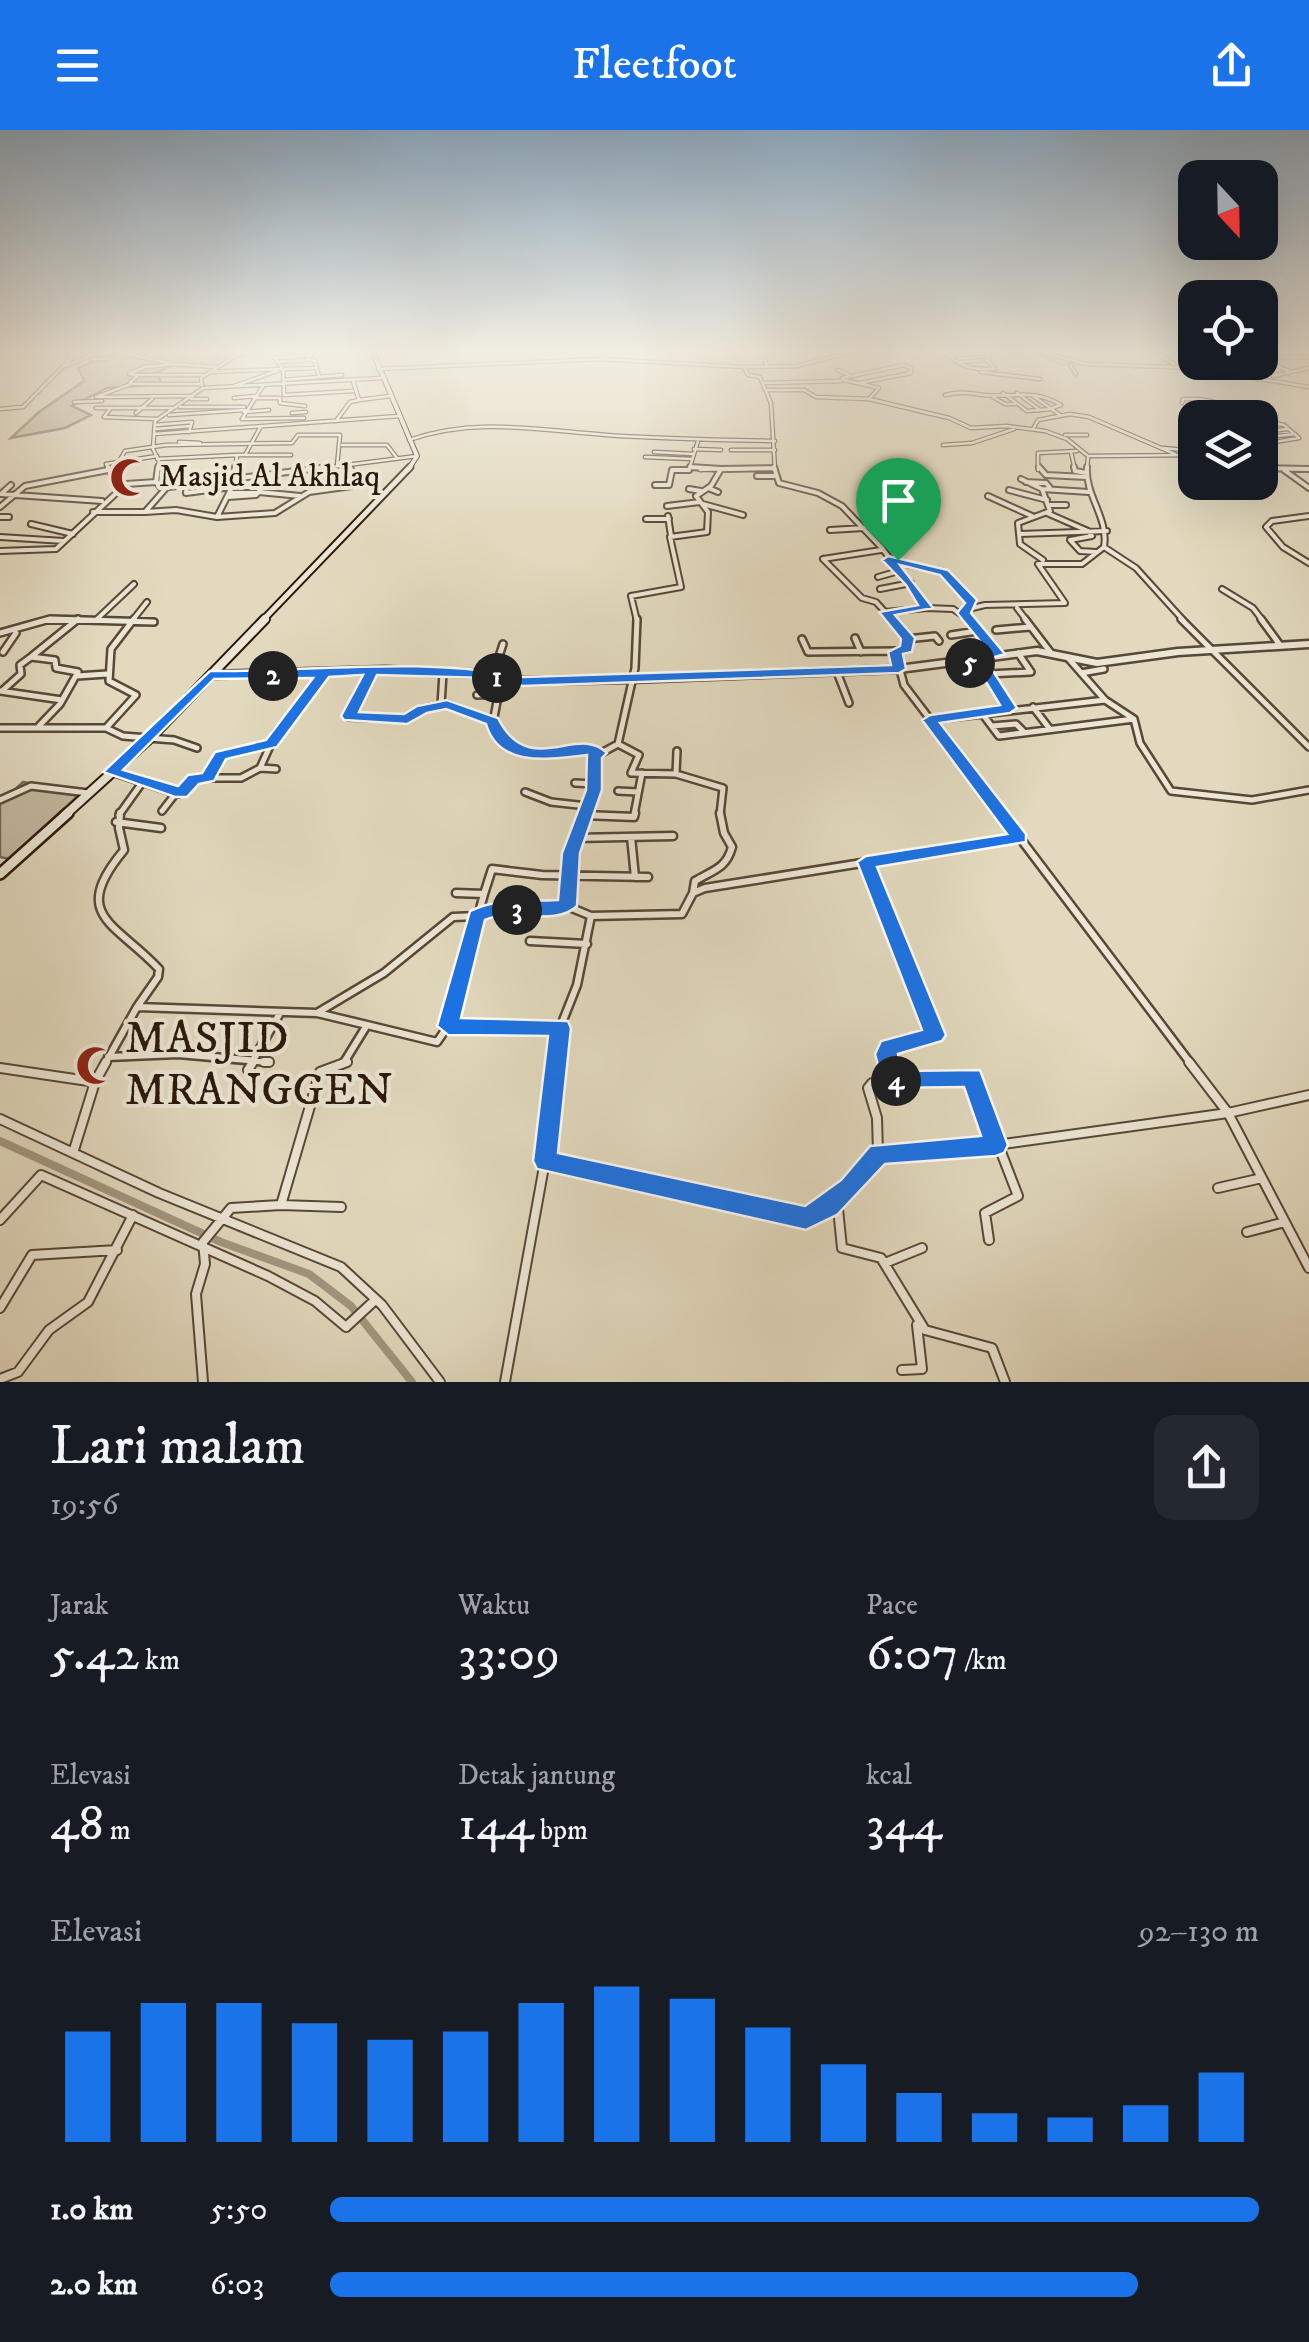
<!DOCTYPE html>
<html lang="id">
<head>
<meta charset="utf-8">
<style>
  :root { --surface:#171b24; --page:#242831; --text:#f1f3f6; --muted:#9ea1a6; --accent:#1a73e8 }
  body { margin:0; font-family:"IM FELL DW Pica",serif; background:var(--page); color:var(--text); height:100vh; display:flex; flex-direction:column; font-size:38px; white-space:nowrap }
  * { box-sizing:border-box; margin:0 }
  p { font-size:32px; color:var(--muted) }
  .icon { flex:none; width:55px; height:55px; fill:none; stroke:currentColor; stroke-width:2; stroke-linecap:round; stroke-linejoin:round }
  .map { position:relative; height:1252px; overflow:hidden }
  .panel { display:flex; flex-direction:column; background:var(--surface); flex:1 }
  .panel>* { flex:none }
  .needle { width:65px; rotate:158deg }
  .tools { position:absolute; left:1178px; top:30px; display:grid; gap:20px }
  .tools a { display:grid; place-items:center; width:100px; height:100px; border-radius:20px; background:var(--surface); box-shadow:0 10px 40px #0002; font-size:50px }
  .pin { position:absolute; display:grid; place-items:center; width:85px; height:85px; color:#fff; margin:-102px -42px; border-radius:50% 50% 50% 0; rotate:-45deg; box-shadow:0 0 10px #0007 }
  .pin .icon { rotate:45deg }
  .km { position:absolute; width:50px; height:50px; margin:-25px; border-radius:50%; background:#222; color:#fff; font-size:28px; line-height:50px; text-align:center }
  .round { display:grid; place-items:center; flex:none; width:105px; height:105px; border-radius:20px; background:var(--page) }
  .head { display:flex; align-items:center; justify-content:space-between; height:170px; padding:0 50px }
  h1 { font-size:55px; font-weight:600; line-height:75px }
  .stats { display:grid; grid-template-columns:repeat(3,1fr); gap:15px; height:170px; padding:10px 50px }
  .stats div { display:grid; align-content:center }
  .stats b { font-size:50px; font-weight:600 }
  .stats small { font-size:28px; font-weight:400 }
  .stats p { font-size:28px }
  .chart { height:280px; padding:20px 50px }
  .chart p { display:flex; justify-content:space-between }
  .chart svg { width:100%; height:180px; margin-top:10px; stroke:var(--accent); stroke-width:6 }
  ul { padding:0 50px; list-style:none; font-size:32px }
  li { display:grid; grid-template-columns:160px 120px 1fr; align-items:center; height:75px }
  li i { height:25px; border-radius:12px; background:var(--accent) }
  header { display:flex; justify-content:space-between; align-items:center; height:130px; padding:0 50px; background:var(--accent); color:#fff; font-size:45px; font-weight:600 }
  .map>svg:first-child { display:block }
</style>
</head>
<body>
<header><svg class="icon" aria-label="menu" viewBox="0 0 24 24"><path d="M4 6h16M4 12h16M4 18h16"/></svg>Fleetfoot<svg class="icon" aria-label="share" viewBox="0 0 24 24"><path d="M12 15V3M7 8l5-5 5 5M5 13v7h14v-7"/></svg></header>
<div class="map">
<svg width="1309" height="1252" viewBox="0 0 1309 1252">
  <rect width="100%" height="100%" fill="#e2d9be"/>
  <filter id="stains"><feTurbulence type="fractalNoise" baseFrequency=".002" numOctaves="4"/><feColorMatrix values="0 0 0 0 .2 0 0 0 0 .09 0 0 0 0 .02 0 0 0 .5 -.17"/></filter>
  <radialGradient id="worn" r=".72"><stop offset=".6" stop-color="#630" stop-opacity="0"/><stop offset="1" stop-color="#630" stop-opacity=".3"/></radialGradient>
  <path fill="#c3b8a0" stroke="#766856" stroke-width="2.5" d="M122 220H251L218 237 174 234 157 243 162 254 107 258 72 276 91 285 65 298 11 308 39 282 84 251 78 238Z
    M23 652 82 662 10 729 0 727V673Z"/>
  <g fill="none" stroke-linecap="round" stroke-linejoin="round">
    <path stroke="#a39781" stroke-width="2.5" d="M1028 220 1061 234 1158 238
      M1179 239 1207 241"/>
    <path stroke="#a39781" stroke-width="8" d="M0 1011 221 1112 309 1144 351 1176 412 1252"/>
    <defs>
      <path id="minor-far4" d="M314 220 308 229 315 231 319 247
        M762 220 767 236
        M944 220C956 237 975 240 995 239L987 230 990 222 997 220
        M1032 220 1087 234 1194 238 1309 257
        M1151 220 1174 234
        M1260 220 1265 226H1260
        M270 222 283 239 317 238
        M948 226 990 223
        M1267 227H1309
        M275 228 310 225
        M91 229H108
        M601 229 608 220
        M1266 231 1291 242
        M277 232 309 230
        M960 232 987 230
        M1237 232H1259
        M173 234 215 237
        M1070 235 1076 244
        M1185 235 1201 232
        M66 236 104 220
        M744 237 796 236 861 220
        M378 239 601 229 744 237 748 245 760 247 771 273 775 340
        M837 240 849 245
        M210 242 283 239 284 265 353 261
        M981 242 1040 249
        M140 245H203
        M1273 246 1309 238
        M284 250 342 245
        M130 253 138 245 129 244 145 237 173 234 127 224 137 220
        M764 253 841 251
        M860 253 911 243V238L904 235 842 248 844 250 879 258 869 269
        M202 255 201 248 238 224 275 220
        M234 256 277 241
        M263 256 242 289 304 288
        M768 260H804L816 267 869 269 949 288 971 298 1006 296 1045 301 1067 309 1088 326 1087 340
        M1003 263 1027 281 1052 279
        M1017 263 1040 280
        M945 265C961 261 968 263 984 265 1013 268 1033 258 1061 275L1052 278
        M193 266 96 267 131 254H201
        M1033 266 1060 285
        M993 267 1005 274H1015
        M234 268 256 266
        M254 268H280V273L305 276
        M191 269H207
        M359 270 390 266
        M74 272 102 271
        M1182 273 1183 269H1196
        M180 277H244
        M96 278H173
        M0 279 23 277 76 223 56 221
        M110 279 104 287 156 289
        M1207 281 1202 278 1215 272 1199 269 1190 276 1221 288
        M1215 281 1226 274
        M1216 281 1225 283 1237 276
        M244 282 269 280
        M136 283 152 269
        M292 283 306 282
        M169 285 245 280
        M1227 287 1239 282 1252 285 1248 288
        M1260 290 1284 295 1299 308 1268 313 1260 309
        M336 291 350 272 359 270 353 251
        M155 295 192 292 189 302
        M1260 297 1280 294
        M155 299 191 296
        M1033 299 1038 290 1070 284 1089 287 1175 324
        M1260 302 1287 299
        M154 304 399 286
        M1065 305H1087
        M1260 308 1295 304
        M409 310C476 287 538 300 606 305 662 309 719 310 775 311
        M179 312 200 313
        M342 315H387L397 328
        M943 315 972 313 1014 299
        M1163 318 1195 321
        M694 319 721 320
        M731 320H775
        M654 322 693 324
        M1071 322 1075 340
        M237 325H291
        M245 325 260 298
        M1088 326 1195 325
        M645 327 692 329
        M121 328 125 321 166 315 292 313 298 305H340L337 336
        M157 329 237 325 235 340
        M349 335 351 340
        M1260 338 1309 339
        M109 340 106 334 157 326
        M158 340 159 331 153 319 155 291 203 258 381 248
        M308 340 417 326
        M689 340 698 311
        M700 340 721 339
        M721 340 774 338
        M1038 340V323L1077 321"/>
      <path id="minor-far3" d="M108 337 114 350 124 353
        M690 337 721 339
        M774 337 779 353 818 363 842 376 882 418 927 478 953 479 971 491
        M1039 337 1046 345 1086 347
        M1074 337 1075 341 1087 343
        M1260 338 1309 339
        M1284 340 1309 358
        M757 346H775
        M1021 349 1042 359
        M320 350 322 338
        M156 352 161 358 328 337
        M1026 352 1046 353 1050 358
        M187 354 186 363 232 357
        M11 355 1 364 102 371
        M655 355H669L672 340H689
        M708 358 718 362
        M689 359 701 361
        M1009 360 1047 370
        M259 362 300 366
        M229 363H256
        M988 366 1032 386
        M228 367 256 365 274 343
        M703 374 743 385
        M1050 375H1066
        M667 376 700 372
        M0 377 25 356 108 340
        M93 382H145L167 357
        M145 382 176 380 217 387 275 383 309 362 352 356 356 350 350 337
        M1047 383 1088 401 1092 406 1070 410 1080 421 1096 422
        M668 386 671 406
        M1309 386 1272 391 1266 397 1283 417 1309 433
        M0 387H9
        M217 387 232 357 235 337
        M646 389H669
        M31 394 73 404
        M830 400 864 398
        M1020 404 1107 401
        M0 407 64 411
        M1104 417 1136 438 1184 491
        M0 421 56 419 126 354 156 352 158 337
        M823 429 862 468 876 472 885 482 927 478
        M823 429 881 420
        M888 430 944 442 973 475
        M1043 430 1020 414 1018 393 1050 381 1042 359 1089 362
        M878 447 899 441
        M880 459 911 453
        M1222 459 1253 478 1263 491
        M1017 478 1027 491
        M964 480 985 475 1065 473 1038 434H1082L1104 417C1109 388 1085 366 1087 337
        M885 482 893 491
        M96 490 134 454
        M43 491H120
        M132 491 147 472
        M637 491 631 466 681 457 670 407 707 402 708 382 696 366 711 356 721 339 774 338"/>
      <path id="minor-far2" d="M891 489 908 508
        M969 489 998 524
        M1025 489 1051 523
        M1181 489 1309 617
        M1261 489 1280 515
        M996 500 1030 497
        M0 503 50 489 154 492
        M951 505 977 501
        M855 508 861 522
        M802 509 808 522 895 521 904 555 1003 685
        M3 522 16 503
        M895 522 907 519V509L935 506 939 511
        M1069 529 1105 570 1134 589 1140 613 1171 661 1252 670 1309 660
        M965 530 988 544
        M372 541 349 587 407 589 422 579 447 574 492 591
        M837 542 849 573
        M1081 543 1104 539
        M493 545 503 514
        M77 546 107 544
        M501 550 492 598C537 647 551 608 599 623
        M0 561 62 570
        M2 561 21 544 20 535 31 527
        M477 565 497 564
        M441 575 443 543
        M1033 577 1049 598
        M1010 578 988 544 1031 542 1018 523
        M981 582 999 606 1134 589
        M930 590 1105 570
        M39 596 60 574 78 542 56 538 55 530 31 527 78 489
        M992 596 1016 594 1023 601
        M0 598H106L123 606 174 610 197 618
        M106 598 136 565 109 551 111 519 134 489
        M618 614 639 625 631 643
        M260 638 276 639
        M112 642 178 664 196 648H241L260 638 276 603 325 543
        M631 643 676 644 723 658 720 685
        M676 644 677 621
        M208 647 220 626 271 613
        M575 653 594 654
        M618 661 638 662
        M525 662 551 672 587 676
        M0 670 31 656 88 663
        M162 681 176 663
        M119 685 144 650
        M585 685 594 660V627L618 614 635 538 637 489
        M634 685 642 643"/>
      <path id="minor-far1" d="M120 683 119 698 124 720C69 786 115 792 159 839L158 847 137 877
        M1001 683 1191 934
        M584 685 634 687 635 683
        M116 692 161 698
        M631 707 635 747
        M575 708 673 706
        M866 732 935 905 889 918V934
        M693 763 695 751C713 740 726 739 732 717L724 703 720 683
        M484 764 492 739 542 745 648 747
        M567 776 571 723 586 683
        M591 786 682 784 693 763 705 758 1019 708
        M530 811 587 814
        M317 883 384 843 453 787 477 786 498 776 518 780 567 776 591 786 577 855 560 898 556 934
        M367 895 437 912 448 896 560 898
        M448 896 484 764 456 763
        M108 927 178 924 269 932
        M105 934 137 877 317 883 367 895 343 934
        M251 934 280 883"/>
      <path id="minor" d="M264 932H269
        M888 932 892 952
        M1189 932 1228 983 1309 965
        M0 938 95 952
        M248 940 253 932
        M0 989 159 1063 341 1137 382 1175 440 1252
        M73 1023 95 952 106 932
        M878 1023 877 988 868 958 872 953 972 947 1018 1066 985 1083 989 1110
        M545 1031 806 1088 837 1068 878 1023 996 1015 1228 983 1309 1138
        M1218 1058 1262 1048
        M837 1069 842 1118 881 1128 925 1200 992 1218 1005 1252
        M281 1075 341 1077
        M0 1090 41 1045 268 1146 315 1171 346 1197 374 1171
        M1247 1102 1285 1092
        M885 1133 922 1118
        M0 1178 32 1125 117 1120
        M902 1240 922 1239 917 1195
        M0 1249 18 1242 49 1200 88 1172 133 1085
        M203 1252 196 1164 205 1134 203 1112 231 1078 281 1075 320 942 347 932
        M505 1252 545 1031 556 932"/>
      <path id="tertiary" d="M211 545 385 540 486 544 523 551 631 549 899 539 1037 521 1097 533 1178 522 1309 514"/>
      <path id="secondary-far3" d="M372 220 417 326 408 340"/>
      <path id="secondary-far2" d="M262 491 410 337"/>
      <path id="secondary-far1" d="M65 685 150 608 265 489"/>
      <path id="secondary" d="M0 744 68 683"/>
    </defs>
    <use href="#minor-far4" stroke="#584838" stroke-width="5"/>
    <use href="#minor-far3" stroke="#584838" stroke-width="8"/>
    <use href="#minor-far2" stroke="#584838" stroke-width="10"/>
    <use href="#minor-far1" stroke="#584838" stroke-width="11"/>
    <use href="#minor" stroke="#584838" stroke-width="12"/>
    <use href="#tertiary" stroke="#584838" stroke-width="11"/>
    <use href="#secondary-far3" stroke="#2a180b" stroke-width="6"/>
    <use href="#secondary-far2" stroke="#2a180b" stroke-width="9"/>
    <use href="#secondary-far1" stroke="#2a180b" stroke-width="12"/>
    <use href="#secondary" stroke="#2a180b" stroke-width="14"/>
    <use href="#minor-far4" stroke="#ece6d5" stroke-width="2.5"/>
    <use href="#minor-far3" stroke="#ece6d5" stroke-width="4"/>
    <use href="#minor-far2" stroke="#ece6d5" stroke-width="5"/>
    <use href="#minor-far1" stroke="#ece6d5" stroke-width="6"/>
    <use href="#minor" stroke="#ece6d5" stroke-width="8"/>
    <use href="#tertiary" stroke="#ece6d5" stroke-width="6"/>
    <use href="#secondary-far3" stroke="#ece6d5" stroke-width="4"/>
    <use href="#secondary-far2" stroke="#ece6d5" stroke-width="5"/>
    <use href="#secondary-far1" stroke="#ece6d5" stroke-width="8"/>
    <use href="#secondary" stroke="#ece6d5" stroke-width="9"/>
  </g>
  <linearGradient id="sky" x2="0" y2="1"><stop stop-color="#8ca8bf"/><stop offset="0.56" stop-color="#f2eee2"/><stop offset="1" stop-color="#f2eee2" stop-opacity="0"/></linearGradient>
  <rect width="1309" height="396" fill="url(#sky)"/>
  <path fill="#1a73e8" stroke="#fff" stroke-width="2.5" fill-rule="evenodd" d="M888 426 948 440 977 470 971 483 1005 524 978 532 993 541 1017 578 1010 583 940 593 1026 704V712L877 737 946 905 942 911 898 924 901 941 980 940 1008 1015 1004 1023 996 1026 885 1034 837 1085 806 1100 537 1039 533 1031 548 906 448 905 437 896 470 781C500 767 525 772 558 770L562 723 586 660 587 625C551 629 499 639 486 594L446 579 427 583 407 594 344 590 341 586 363 545 329 547 277 617 226 629 214 651 199 654 187 667H175L103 642 210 541C314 542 420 526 523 547L891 535 888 522 900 516 901 509 879 482 918 475 906 455 882 430ZM900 435 940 445 965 473 957 483 988 521 958 530 983 547 1000 575 930 585 922 590 1007 704 866 726 857 732 922 900 881 911 875 924 884 958 964 957 981 1006 870 1016 841 1050 805 1076 558 1023 571 898 568 891 461 888 485 790C511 778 556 797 577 776L580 723 602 660V628L607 623C578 593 529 650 498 588L447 570 417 576 404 584 359 582 377 545 486 548 523 556 899 543 906 539 903 524 912 522 915 508 895 485 933 478ZM313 548 266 610 215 622 202 643 188 645 178 656 123 640 214 549Z"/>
  <defs>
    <symbol id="mosque-bare" viewBox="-9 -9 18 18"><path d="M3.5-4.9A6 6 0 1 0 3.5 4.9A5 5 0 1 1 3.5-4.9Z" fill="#8f2418" stroke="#ece6d5" stroke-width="2.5" paint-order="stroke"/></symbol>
  </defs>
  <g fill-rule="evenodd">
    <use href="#mosque-bare" x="102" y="320" width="55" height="55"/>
    <use href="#mosque-bare" x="68" y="908" width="55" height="55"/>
  </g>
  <g text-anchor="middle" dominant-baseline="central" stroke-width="8" stroke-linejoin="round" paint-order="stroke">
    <g font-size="32" fill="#2a180b" stroke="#ece6d5" text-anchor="start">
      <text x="159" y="347">Masjid Al Akhlaq</text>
    </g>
    <g font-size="45" fill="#2a180b" stroke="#ece6d5" text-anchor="start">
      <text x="125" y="909">MASJID<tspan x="125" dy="52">MRANGGEN</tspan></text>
    </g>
  </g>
  <rect width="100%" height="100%" filter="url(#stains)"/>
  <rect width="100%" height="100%" fill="url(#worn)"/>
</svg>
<div class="tools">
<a><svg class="needle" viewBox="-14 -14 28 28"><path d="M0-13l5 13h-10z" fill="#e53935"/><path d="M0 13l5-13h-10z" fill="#9ea1a6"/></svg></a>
<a><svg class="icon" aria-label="locate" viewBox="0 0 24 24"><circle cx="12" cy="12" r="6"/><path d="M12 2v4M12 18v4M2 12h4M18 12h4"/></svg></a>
<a><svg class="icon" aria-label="layers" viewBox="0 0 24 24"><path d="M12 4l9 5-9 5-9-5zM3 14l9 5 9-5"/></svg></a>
</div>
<div class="pin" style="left:898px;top:430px;background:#1e9e55"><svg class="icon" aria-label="arrive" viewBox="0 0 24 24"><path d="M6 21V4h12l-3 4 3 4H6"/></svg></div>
<b class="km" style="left:497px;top:548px">1</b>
<b class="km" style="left:273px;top:546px">2</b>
<b class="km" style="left:517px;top:780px">3</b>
<b class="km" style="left:896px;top:951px">4</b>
<b class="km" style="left:970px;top:533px">5</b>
</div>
<section class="panel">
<div class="head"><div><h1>Lari malam</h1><p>19:56</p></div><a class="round"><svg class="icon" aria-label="share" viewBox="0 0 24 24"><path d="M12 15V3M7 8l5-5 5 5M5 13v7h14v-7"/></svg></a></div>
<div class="stats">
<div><p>Jarak</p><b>5.42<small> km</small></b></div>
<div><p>Waktu</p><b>33:09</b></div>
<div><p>Pace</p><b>6:07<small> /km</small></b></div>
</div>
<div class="stats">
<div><p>Elevasi</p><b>48<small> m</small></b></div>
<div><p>Detak jantung</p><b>144<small> bpm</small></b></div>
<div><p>kcal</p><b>344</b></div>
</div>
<div class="chart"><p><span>Elevasi</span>92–130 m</p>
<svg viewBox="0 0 160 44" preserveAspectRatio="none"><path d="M5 44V17M15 44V10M25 44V10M35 44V15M45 44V19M55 44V17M65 44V10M75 44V6M85 44V9M95 44V16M105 44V25M115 44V32M125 44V37M135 44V38M145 44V35M155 44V27"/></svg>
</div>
<ul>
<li><b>1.0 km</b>5:50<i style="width:100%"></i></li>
<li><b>2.0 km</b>6:03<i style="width:87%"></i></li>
</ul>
</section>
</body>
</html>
